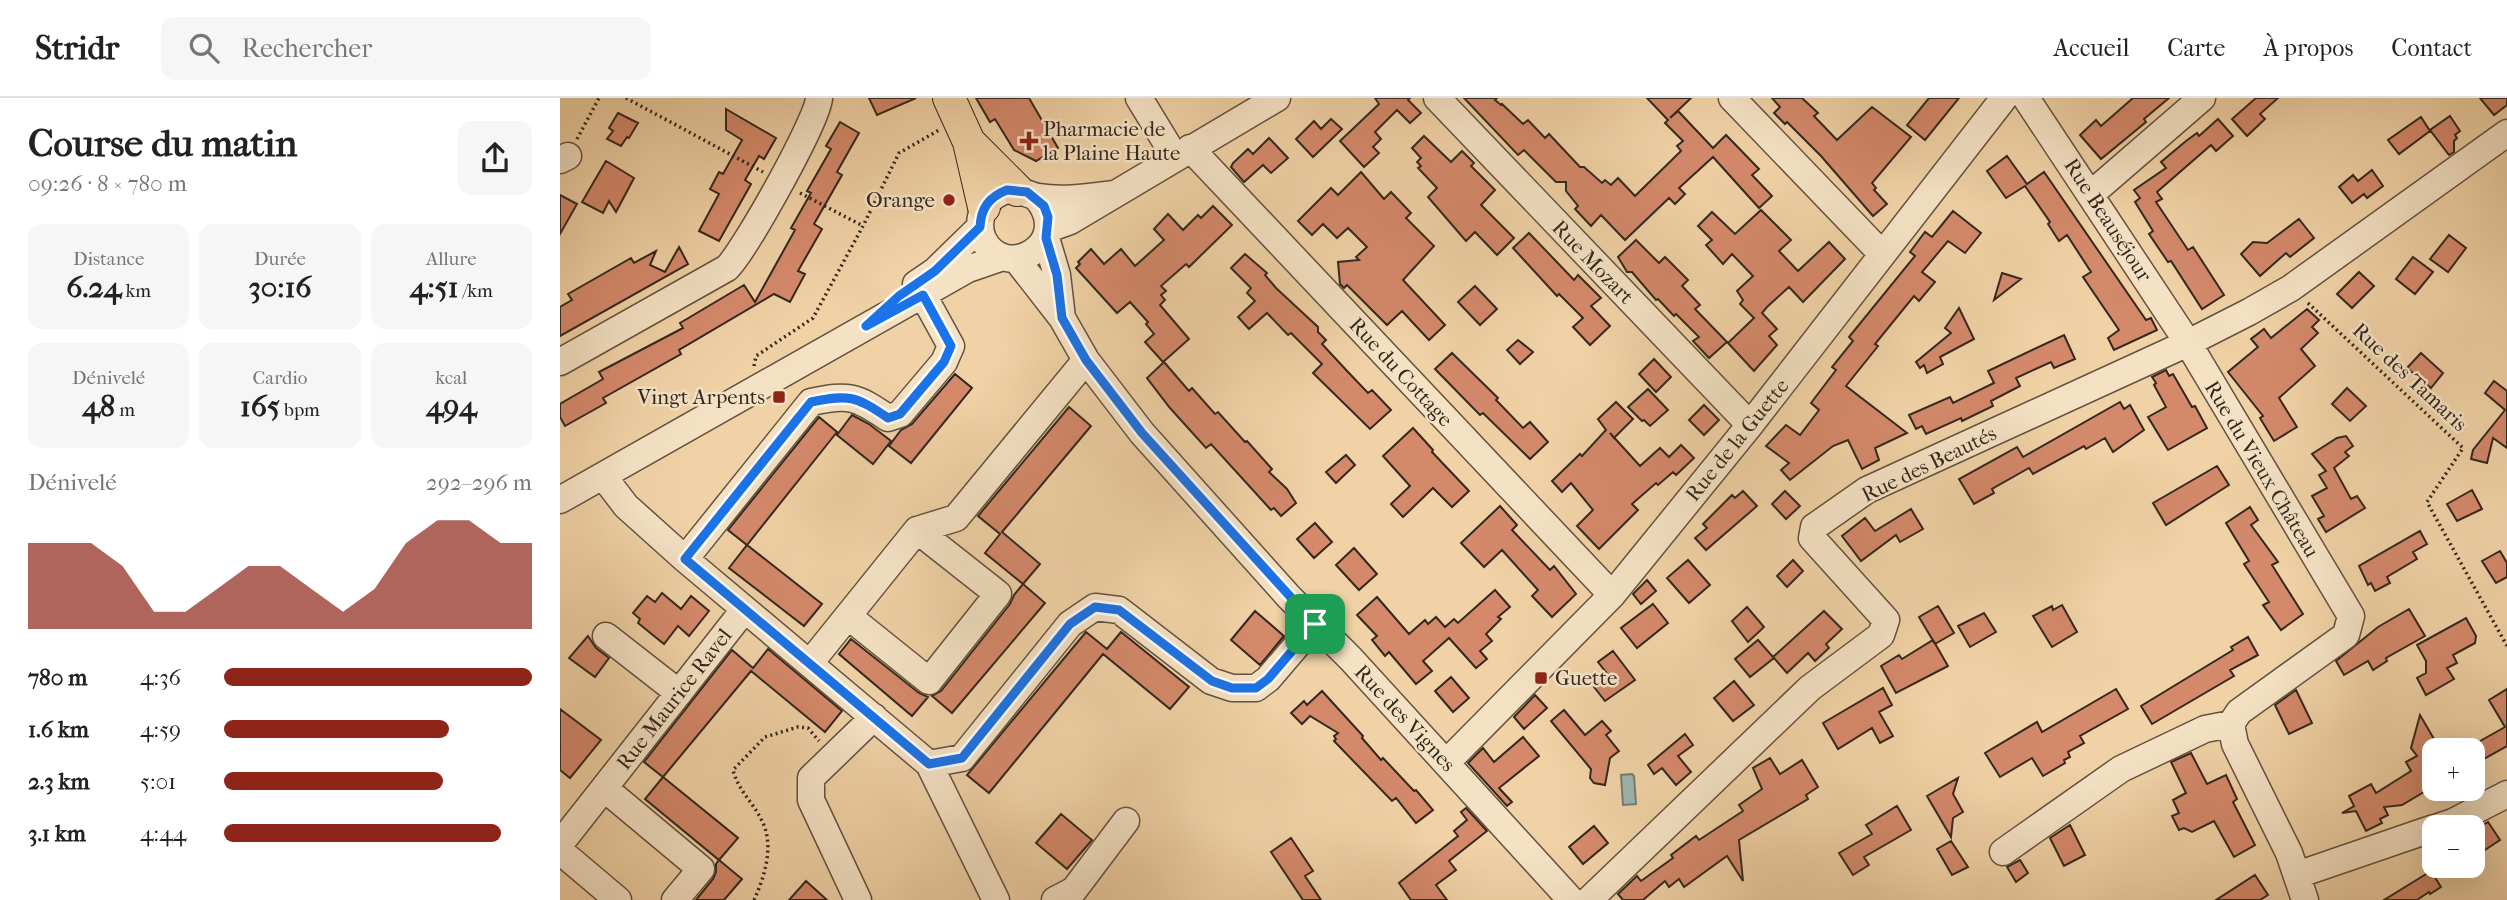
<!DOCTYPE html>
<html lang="fr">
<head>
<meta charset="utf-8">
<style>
  :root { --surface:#fff; --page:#f6f6f6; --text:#222; --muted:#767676; --line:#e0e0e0; --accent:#8f2418 }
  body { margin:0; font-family:"IM FELL French Canon",serif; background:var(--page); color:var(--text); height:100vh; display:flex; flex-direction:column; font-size:26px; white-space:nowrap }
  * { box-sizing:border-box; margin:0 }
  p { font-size:23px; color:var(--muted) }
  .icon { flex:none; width:38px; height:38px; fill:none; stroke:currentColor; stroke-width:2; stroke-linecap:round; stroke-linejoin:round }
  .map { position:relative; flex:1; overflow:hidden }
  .drawer { display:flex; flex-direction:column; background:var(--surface); width:560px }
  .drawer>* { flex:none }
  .fabs { position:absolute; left:1862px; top:640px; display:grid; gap:14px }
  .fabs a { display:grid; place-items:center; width:63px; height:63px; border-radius:14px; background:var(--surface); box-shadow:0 7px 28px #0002; font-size:35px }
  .pin { position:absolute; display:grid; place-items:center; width:60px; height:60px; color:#fff; margin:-30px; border-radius:14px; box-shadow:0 4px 10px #0006 }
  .round { display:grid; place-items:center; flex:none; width:74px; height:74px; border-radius:14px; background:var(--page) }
  .headline { display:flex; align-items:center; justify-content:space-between; height:119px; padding:0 28px }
  h1 { font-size:38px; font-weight:700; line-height:52px }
  .figures { display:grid; grid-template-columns:repeat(3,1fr); gap:10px; height:119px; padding:7px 28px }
  .figures div { display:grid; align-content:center; border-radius:14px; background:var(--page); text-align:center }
  .figures b { font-size:30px; font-weight:700 }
  .figures small { font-size:19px; font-weight:400 }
  .figures p { font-size:19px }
  .chart { height:196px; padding:14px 28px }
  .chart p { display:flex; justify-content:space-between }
  .chart svg { width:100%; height:126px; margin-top:7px; fill:var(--accent); opacity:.7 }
  ul { padding:0 28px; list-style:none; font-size:23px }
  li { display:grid; grid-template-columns:112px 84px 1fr; align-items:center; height:52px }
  li i { height:18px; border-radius:9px; background:var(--accent) }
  header { display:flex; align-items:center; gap:42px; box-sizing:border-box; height:98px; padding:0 35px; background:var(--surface); border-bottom:2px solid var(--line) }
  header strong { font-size:33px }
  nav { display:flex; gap:38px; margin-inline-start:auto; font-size:24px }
  .search { width:490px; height:63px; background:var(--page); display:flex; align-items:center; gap:18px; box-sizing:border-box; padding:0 24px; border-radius:14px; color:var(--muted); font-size:26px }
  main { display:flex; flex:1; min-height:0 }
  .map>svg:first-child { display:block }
</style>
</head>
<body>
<header>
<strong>Stridr</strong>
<div class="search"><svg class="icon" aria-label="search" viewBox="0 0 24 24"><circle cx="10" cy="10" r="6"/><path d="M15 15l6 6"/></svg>Rechercher</div>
<nav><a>Accueil</a><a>Carte</a><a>À propos</a><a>Contact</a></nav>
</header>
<main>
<section class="drawer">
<div class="headline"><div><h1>Course du matin</h1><p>09:26 · 8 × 780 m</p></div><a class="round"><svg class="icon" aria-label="share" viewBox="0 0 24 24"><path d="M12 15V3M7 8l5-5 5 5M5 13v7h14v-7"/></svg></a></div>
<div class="figures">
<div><p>Distance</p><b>6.24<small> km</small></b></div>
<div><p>Durée</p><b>30:16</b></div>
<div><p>Allure</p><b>4:51<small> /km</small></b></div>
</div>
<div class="figures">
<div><p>Dénivelé</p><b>48<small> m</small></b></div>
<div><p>Cardio</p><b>165<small> bpm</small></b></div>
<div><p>kcal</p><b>494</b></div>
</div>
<div class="chart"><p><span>Dénivelé</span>292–296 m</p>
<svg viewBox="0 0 160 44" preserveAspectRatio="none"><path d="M0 44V14L10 14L20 14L30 22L40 38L50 38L60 30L70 22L80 22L90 30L100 38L110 30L120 14L130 6L140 6L150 14L160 14V44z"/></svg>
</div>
<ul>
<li><b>780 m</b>4:36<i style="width:100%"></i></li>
<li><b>1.6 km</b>4:59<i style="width:73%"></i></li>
<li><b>2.3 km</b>5:01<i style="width:71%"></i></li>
<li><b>3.1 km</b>4:44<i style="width:90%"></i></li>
</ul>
</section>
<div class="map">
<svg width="1947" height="802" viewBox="0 0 1947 802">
  <rect width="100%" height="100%" fill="#f0d2a6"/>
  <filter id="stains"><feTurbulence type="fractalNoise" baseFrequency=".00286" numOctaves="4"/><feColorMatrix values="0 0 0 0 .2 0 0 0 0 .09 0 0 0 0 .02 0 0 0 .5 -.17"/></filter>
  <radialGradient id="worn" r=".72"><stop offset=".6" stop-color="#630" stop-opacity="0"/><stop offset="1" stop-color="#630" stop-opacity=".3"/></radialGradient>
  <path fill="#9eb5b1" stroke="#747d76" stroke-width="2" d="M1072 676 1074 678 1076 706 1063 707 1061 677Z"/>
  <path fill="#d4896b" stroke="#34281d" stroke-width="2" d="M309 0H356L317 17Z
    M416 0H469L498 50 476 63 454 52 435 21 430 24Z
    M815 0H850L848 2 861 15 850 25 837 12 815 34 821 41 813 49 819 55 804 69 780 43 819 6Z
    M904 0H937L935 2 941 7 942 6 963 26 968 22 985 40 989 36 1020 69H1024L1042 85 1045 82 1051 87 1058 80 1075 98 1121 53 1117 48 1123 43 1105 25 1108 22 1087 0H1131L1110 20 1118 13 1153 50 1166 37 1199 71 1192 77 1212 98 1199 110 1153 59 1119 90 1125 96 1115 106 1109 100 1065 142 1041 117 1031 128 1015 111 1018 108 1006 93V84H996L964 52 958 57Z
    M1212 0H1242L1258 15 1254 18 1277 42 1312 9 1351 39 1312 85 1316 90 1314 92 1327 106 1313 118 1261 58 1227 24 1225 26 1214 15 1220 9Z
    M1369 0H1399L1365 42 1347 27Z
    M1573 0H1609L1584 21 1586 24 1541 61 1520 37 1536 22 1541 28Z
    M1696 0H1718L1700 16 1705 21 1687 38 1672 21Z
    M1920 0H1947V7L1934 17Z
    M166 11 216 40 204 61 199 58 185 82 191 86 159 143 139 133 159 96 150 91 159 74 163 76 182 42 166 32Z
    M58 15 78 25 69 40 67 39 61 48 47 41 53 33 49 30Z
    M1890 18 1900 33 1895 37 1897 40 1894 43V54L1889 57 1870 32Z
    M1861 19 1870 33 1839 56 1828 42Z
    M771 21 782 31 753 59 736 41 754 23 761 31Z
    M1658 21 1673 38 1656 53 1651 47 1597 94 1602 101 1596 104 1628 152 1633 149 1664 197 1642 211 1611 163 1608 164 1589 136 1593 133 1575 104 1580 100 1574 92 1606 70 1601 64 1626 43 1637 35 1639 38Z
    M280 24 299 35 277 74 282 77 254 126 262 131 238 173 245 176 230 204 214 196 119 252 121 256 43 300 46 305 5 328 0 319V306L43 281 39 274 123 230 120 225 184 187 195 204 235 132 231 130 251 95 247 93 271 51 266 48Z
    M864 38 891 64 902 53 914 65 911 68 935 92 921 107 954 140 937 157 915 134 906 143 868 99 877 90 858 70 861 68 857 64 861 60 852 50Z
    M709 40 728 60 711 75 703 67 684 84 671 69 673 65 688 51 693 56Z
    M1447 58 1467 86 1484 74 1586 222 1591 220 1597 232 1554 252 1548 240 1559 232 1523 179 1531 174 1507 137 1499 143 1488 126 1490 124 1465 88 1446 100 1427 73Z
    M46 63 74 80 56 114 49 103 43 115 22 104Z
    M1812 72 1823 88 1807 100 1804 96 1792 105 1779 89 1793 77 1798 83Z
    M801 74 824 101 831 94 851 115 846 120 874 148 843 182 885 227 869 242 842 213 827 227 787 187 784 190 780 186 778 164 799 162 796 159 807 149 788 130 777 140 763 126 752 137 738 123 771 90 778 97Z
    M0 97 17 106 0 136Z
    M653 108 672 127 629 169 626 166 601 188 606 193 601 197 605 202 600 207 629 241 603 264 585 244 594 236 586 226 588 224 570 204 557 215 516 170 520 166 518 164 531 151 544 166 561 151 575 168 604 142 594 131 608 116 623 132 638 117 641 120Z
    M1201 112 1231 142 1219 153 1238 173 1269 144 1285 161 1243 204 1229 189 1207 209 1202 215 1217 231 1209 238 1217 247 1194 273 1168 245 1194 220 1180 206 1183 202 1177 193 1193 178 1172 156 1163 166 1146 147 1152 142 1138 128 1152 114 1175 136Z
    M1393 113 1421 135 1405 155 1388 143 1362 174 1375 184 1359 203 1354 198 1315 246 1318 248 1286 288 1347 335 1315 350 1319 362 1302 371 1288 342 1273 348 1230 382 1221 372 1229 365 1206 348 1226 327 1240 337 1259 312 1251 305 1276 272 1272 269 1293 243 1289 239 1355 158 1350 154 1365 134 1372 139Z
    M1739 121 1754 140 1730 159 1726 155 1700 178 1681 156 1693 144 1707 145Z
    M969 135 1014 182 1018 177 1041 200 1031 208 1050 228 1030 247 1013 229 1023 220 999 196 997 198 953 150Z
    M1889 137 1906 150 1888 174 1870 161Z
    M1076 142 1099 165 1105 159 1128 182 1122 188 1140 207 1135 211 1167 244 1149 260 1133 243 1139 239 1116 216 1114 218 1098 201 1096 202 1072 174H1067L1058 159Z
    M119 149 128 166 0 238V209L12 202 8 196 71 160 74 165 96 153 90 167 105 174Z
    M685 156 707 175 705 177 716 190 758 229V234L766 242 762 246 788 274 808 295 812 292 831 312 810 331 753 275 762 266 731 235 728 237 707 215 689 231 678 219 695 203 687 195 691 190 671 170Z
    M1853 159 1873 174 1855 196 1836 181Z
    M1799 174 1814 188 1792 210 1777 196Z
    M1442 175 1461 181 1434 202Z
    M915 188 937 211 920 227 898 204Z
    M1399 210 1414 241 1380 259 1383 266 1367 275 1364 267 1360 270 1356 264 1391 235 1385 230Z
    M1747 211 1759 222 1752 229 1758 235 1741 251 1755 268 1719 300 1737 329 1714 343 1700 320 1703 318 1668 274 1698 249 1691 241 1704 231 1711 240Z
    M1504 237 1515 261 1494 270 1491 264 1456 280 1460 288 1431 303 1433 308 1402 323 1401 320 1366 336 1362 328 1356 331 1349 317 1390 299 1393 305 1434 285 1428 273Z
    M958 242 973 254 960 266 947 252Z
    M892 255 938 300 936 302 963 330 970 324 988 344 970 361 923 315 920 317 875 271Z
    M1861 255 1883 275 1871 290 1847 270Z
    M1094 261 1111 279 1096 294 1079 276Z
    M604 264 629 293 632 290 655 316 658 314 685 344 687 343 712 371 709 374 727 391 736 405 721 418 714 410 711 412 651 346 646 350 610 310 587 280Z
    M1606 272 1609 278 1613 276 1632 309 1635 308 1647 330 1608 352 1588 319 1606 309 1594 287 1596 285 1592 279Z
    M395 276 412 290 351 365 329 348 341 332 352 326Z
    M1934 283 1947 293V350L1933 340 1927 365 1911 361 1913 352 1945 312 1925 295Z
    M1787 290 1806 308 1790 323 1772 306Z
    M1088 291 1108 312 1090 328 1084 322 1082 323 1068 309Z
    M1056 304 1073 321 1054 340 1050 335 1080 368 1100 350 1109 359 1121 347 1134 360 1116 377 1113 374 1098 387 1096 385 1072 406 1078 412 1039 451 1017 428 1033 412 1011 385 1002 394 992 383 1020 356 1022 358 1046 332 1038 321Z
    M1560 304 1564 311 1570 307 1584 332 1553 354 1545 340 1526 351 1524 348 1473 376 1469 370 1432 391 1434 395 1414 406 1399 381 1457 349 1463 359Z
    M1144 307 1159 322 1144 337 1129 322Z
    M509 309 531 328 442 434 480 466 463 486 425 455 440 436 418 418Z
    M292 317 309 326 331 343 313 366 277 337Z
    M259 319 277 334 187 447 168 432Z
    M853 330 873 352 872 354 909 393 892 409 873 390 843 419 831 406 850 388 823 358Z
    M1786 338 1793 348 1785 354 1789 358 1774 370 1791 401 1797 398 1805 410 1766 434 1758 421 1764 418 1752 398 1767 390 1759 377 1766 373 1752 356 1777 340Z
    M786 357 795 367 776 385 766 374Z
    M1657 368 1669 387 1606 427 1593 405Z
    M1912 392 1922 411 1897 423 1887 406Z
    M1183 393 1197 408 1146 452 1135 440 1147 430 1143 426 1172 397 1175 400Z
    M1225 393 1240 408 1226 421 1212 406Z
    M940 408 957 427 952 432 990 472 994 468 1016 496 992 519 972 498 978 492 942 452 924 469 901 445Z
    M1690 409 1698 422 1691 427 1718 464 1712 467 1743 516 1721 532 1703 507 1709 504 1684 466 1689 463 1666 425Z
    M1351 411 1363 431 1340 444 1336 437 1301 463 1282 438 1305 420 1315 433Z
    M755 425 772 444 754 460 737 441Z
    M1860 433 1867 446 1853 454 1857 461 1827 479 1830 485 1815 493 1811 485 1808 487 1799 468Z
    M187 447 262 506 244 528 169 470Z
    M794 450 817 476 799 492 776 467Z
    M1940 453 1947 465V479L1936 485 1922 463Z
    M1128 462 1150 487 1129 505 1107 480Z
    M1233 462 1243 473 1227 489 1217 478Z
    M1087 482 1096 493 1081 506 1073 496Z
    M463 486 485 505 392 615 372 598 381 593 450 506 454 497Z
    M935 492 950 509 938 519 941 521 926 536 932 543 920 553 927 561 916 570 889 540 863 563 872 573 856 586 829 554 825 558 812 542 817 538 797 517 817 499 849 536 865 522 868 526 876 519 885 529 894 521 898 525Z
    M102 495 121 511 131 498 149 513 129 538 118 528 104 546 78 525 80 521 73 515 87 498 95 504Z
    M1093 506 1108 525 1077 550 1061 530Z
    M1502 507 1517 534 1492 549 1473 518 1492 508 1493 512Z
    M1378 508 1394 535 1375 546 1359 519Z
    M1187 509 1204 529 1188 544 1172 523Z
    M1849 511 1865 538 1826 560 1827 563 1813 572 1808 563 1784 577 1776 563 1818 529Z
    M695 513 724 538 700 567 671 542Z
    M1264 513 1282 531 1266 546 1269 550 1255 563 1248 555 1227 575 1214 560 1190 579 1175 561 1198 542 1213 559Z
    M1424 515 1436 534 1410 549 1398 528Z
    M1906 520 1916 538 1915 545 1893 557 1897 565 1887 570 1894 581 1866 597 1857 580 1866 575V563L1857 547Z
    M526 534 547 551 561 534 629 589 610 611 543 556 429 695 407 677Z
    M28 538 36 550 49 560 35 579 9 560Z
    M1688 539 1698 557 1670 572 1674 578 1592 626 1581 608 1673 552 1671 549Z
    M291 541 359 595 368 599 352 618 279 556Z
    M1373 542 1388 568 1336 595 1321 568 1339 557 1342 561Z
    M208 551 282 613 265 634 191 573 103 679 84 664 172 552 193 570Z
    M1053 553 1075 582 1045 603 1034 589 1049 578 1038 564Z
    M891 579 909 600 893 614 875 593Z
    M1174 583 1194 607 1173 623 1154 600Z
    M1323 590 1332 607 1319 614 1333 638 1320 645 1312 630 1278 651 1263 625Z
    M1556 591 1568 611 1520 638 1524 645 1508 654 1510 659 1504 662 1505 665 1483 678 1472 660 1440 679 1425 655 1477 624 1482 634Z
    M1947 591V648L1913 667V647L1945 629 1929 602Z
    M1736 592 1752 625 1729 636 1715 607Z
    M762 593 803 638 802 640 821 662 823 660 854 693 856 692 873 712 856 725 836 700 832 703 774 643 776 641 774 638 778 635 750 618 742 626 731 615 744 603 747 607Z
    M975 597 987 610 964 631 954 619Z
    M0 611 41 642 10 680 0 672Z
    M1004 612 1025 637 1042 623 1051 633 1046 637 1059 653 1050 660 1045 687 1034 685 1030 680 1031 671 991 623Z
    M1860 617 1881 653H1874V688L1842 707 1824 709 1828 717 1820 721 1822 725 1806 733 1796 713 1782 715 1794 708 1789 698 1811 686 1816 695 1851 673 1846 664 1857 658 1851 650Z
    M1125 636 1133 647 1118 658 1131 674 1116 687 1102 670 1094 676 1088 667Z
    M963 639 979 658 939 690 952 704 947 708 908 665 923 650 934 664Z
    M1631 655 1647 686 1666 677 1677 701 1673 704 1695 747 1674 759 1654 723 1632 734 1624 730 1619 732 1612 718 1619 715 1613 702 1626 695 1611 664Z
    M1210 660 1220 676 1242 662 1258 689 1246 697 1248 701 1179 742 1183 783 1167 758 1124 789 1119 781 1109 789 1105 783 1083 802H1063L1058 796 1077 778 1081 783 1113 760 1111 757 1136 738 1139 742 1183 713 1179 707 1202 691 1193 670Z
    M103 679 178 740 159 762 85 701Z
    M1398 680 1393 696 1403 714 1393 720 1391 739 1367 698Z
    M1337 708 1351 732 1304 759 1309 767 1293 777 1279 755 1312 736 1306 727Z
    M906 710 927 733 889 763 896 772 876 787 887 802H851L839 785 898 738 894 733 907 722 901 714Z
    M501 716 532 742 507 771 476 745Z
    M1928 724 1940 742 1913 760V732Z
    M1510 727 1525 757 1504 768 1490 740Z
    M1034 728 1048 745 1023 766 1009 749Z
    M731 740 753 773 745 778 761 802H743L711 754Z
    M1391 743 1408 769 1392 777 1377 751Z
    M159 762 182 781 164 802H136L153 781 156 774V766Z
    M1460 762 1468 775 1456 784 1447 769Z
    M1871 773 1881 789 1870 796 1869 794 1857 802H1824Z
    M1695 777 1708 797 1700 802H1656Z
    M246 783 267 802H229Z"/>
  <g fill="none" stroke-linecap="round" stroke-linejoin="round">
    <defs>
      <path id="minor" d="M579 0 615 59
        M877 0 1190 327
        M1172 0 1322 156
        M1466 0 1628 245 1791 518 1786 537 1679 614 1671 626 1675 646 1729 755 1745 802
        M630 50 1052 497
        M0 62 8 58
        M1531 96 1642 0
        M476 99C516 145 445 186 423 141 419 132 419 120 424 111 428 101 438 94 448 92 461 90 468 98 479 99 503 103 529 99 554 96
        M488 131 510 123 717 0
        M486 140 497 177 502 220
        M456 161 502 220 526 262 582 335 729 499 791 561 1011 802
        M356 186 375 173 420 129
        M0 264 167 170C185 152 258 22 259 0
        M43 378 66 408 125 461 369 666 436 802
        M0 402 408 171 443 159
        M125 461 251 304C289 296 296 298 328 320L340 316 384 264 391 248 363 197
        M288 518 369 583 438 496 357 432
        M46 538 119 595
        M250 565 357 432 396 420 526 262
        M887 664 1052 497 1190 327 1444 0
        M369 666 402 660 510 526 535 509 559 512 651 583 672 590H696L708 581 755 526
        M44 690 141 771 115 802
        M1875 730 1893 724 1947 696
        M0 746 184 512
        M0 753 58 802
        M1443 754 1561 671 1645 631 1671 626
        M1737 777 1874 730
        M298 802 251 702V680L314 619
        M495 802 514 792 566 723
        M1029 802 1250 590 1321 537 1326 522 1252 440 1254 429 1307 392 1628 245 1689 214 1731 190 1947 35"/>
      <path id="major" d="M389 0 409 44 424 109
        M409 44 457 92"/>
    </defs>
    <use href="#minor" stroke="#63523f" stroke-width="29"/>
    <use href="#major" stroke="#34281d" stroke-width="34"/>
    <path stroke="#34281d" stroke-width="3.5" stroke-dasharray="2 3.5" stroke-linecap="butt" d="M66 0 203 74
      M17 41 39 0
      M240 95 303 128
      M1748 205 1903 350 1867 404 1947 548
      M194 268 196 258 253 220 303 128 339 55 379 32
      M194 802C205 778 215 746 201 721 192 703 178 692 173 672L205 639 238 629 248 630 259 643"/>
    <use href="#minor" stroke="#f5e2c5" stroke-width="26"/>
    <use href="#major" stroke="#f0d2a6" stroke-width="32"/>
  </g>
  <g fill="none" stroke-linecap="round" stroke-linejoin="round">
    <defs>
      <path id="route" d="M447 92 467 94 484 108 488 119 486 140 497 177 502 220 526 262 582 335 755 526 708 581 696 590H672L652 583 559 512 535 509 510 526 402 660 369 666 125 461 251 304C289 296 296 298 328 320L340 316 384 264 391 248 363 197 306 228 339 198 375 173 420 129C421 110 429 99 447 92Z"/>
    </defs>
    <use href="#route" stroke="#fff" stroke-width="14"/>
    <use href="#route" stroke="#1a73e8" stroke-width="9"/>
  </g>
  <g fill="#8f2418" stroke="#f5e2c5" stroke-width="2.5">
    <path d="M465.5 32.5h7v7h7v7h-7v7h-7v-7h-7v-7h7z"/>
    <circle cx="389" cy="102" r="7"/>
    <rect x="212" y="292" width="14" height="14" rx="3.5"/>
    <rect x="974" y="573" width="14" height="14" rx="3.5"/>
  </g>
  <g text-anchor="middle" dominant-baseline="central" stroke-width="5" stroke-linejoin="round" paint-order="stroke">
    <g font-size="21" fill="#34281d" stroke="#f5e2c5" text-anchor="start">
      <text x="483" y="31">Pharmacie de<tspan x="483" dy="24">la Plaine Haute</tspan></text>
      <text x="375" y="102" text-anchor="end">Orange</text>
      <text x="205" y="299" text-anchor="end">Vingt Arpents</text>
      <text x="995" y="580">Guette</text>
    </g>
    <g font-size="21" fill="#34281d" stroke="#f5e2c5">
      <text transform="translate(1548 122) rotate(57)">Rue Beauséjour</text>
      <text transform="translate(1033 164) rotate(46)">Rue Mozart</text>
      <text transform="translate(841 274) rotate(47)">Rue du Cottage</text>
      <text transform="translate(1850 279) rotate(43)">Rue des Tamaris</text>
      <text transform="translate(1177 342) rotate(-51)">Rue de la Guette</text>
      <text transform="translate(1369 366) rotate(-26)">Rue des Beautés</text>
      <text transform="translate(1702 371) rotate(59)">Rue du Vieux Château</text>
      <text transform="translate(114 601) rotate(-52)">Rue Maurice Ravel</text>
      <text transform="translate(845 620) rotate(47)">Rue des Vignes</text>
    </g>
  </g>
  <rect width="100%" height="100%" filter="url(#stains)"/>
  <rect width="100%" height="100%" fill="url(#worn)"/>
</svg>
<div class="fabs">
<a>+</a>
<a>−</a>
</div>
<div class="pin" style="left:755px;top:526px;background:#1e9e55"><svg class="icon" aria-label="arrive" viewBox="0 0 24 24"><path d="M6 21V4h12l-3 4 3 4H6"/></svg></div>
</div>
</main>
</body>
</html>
